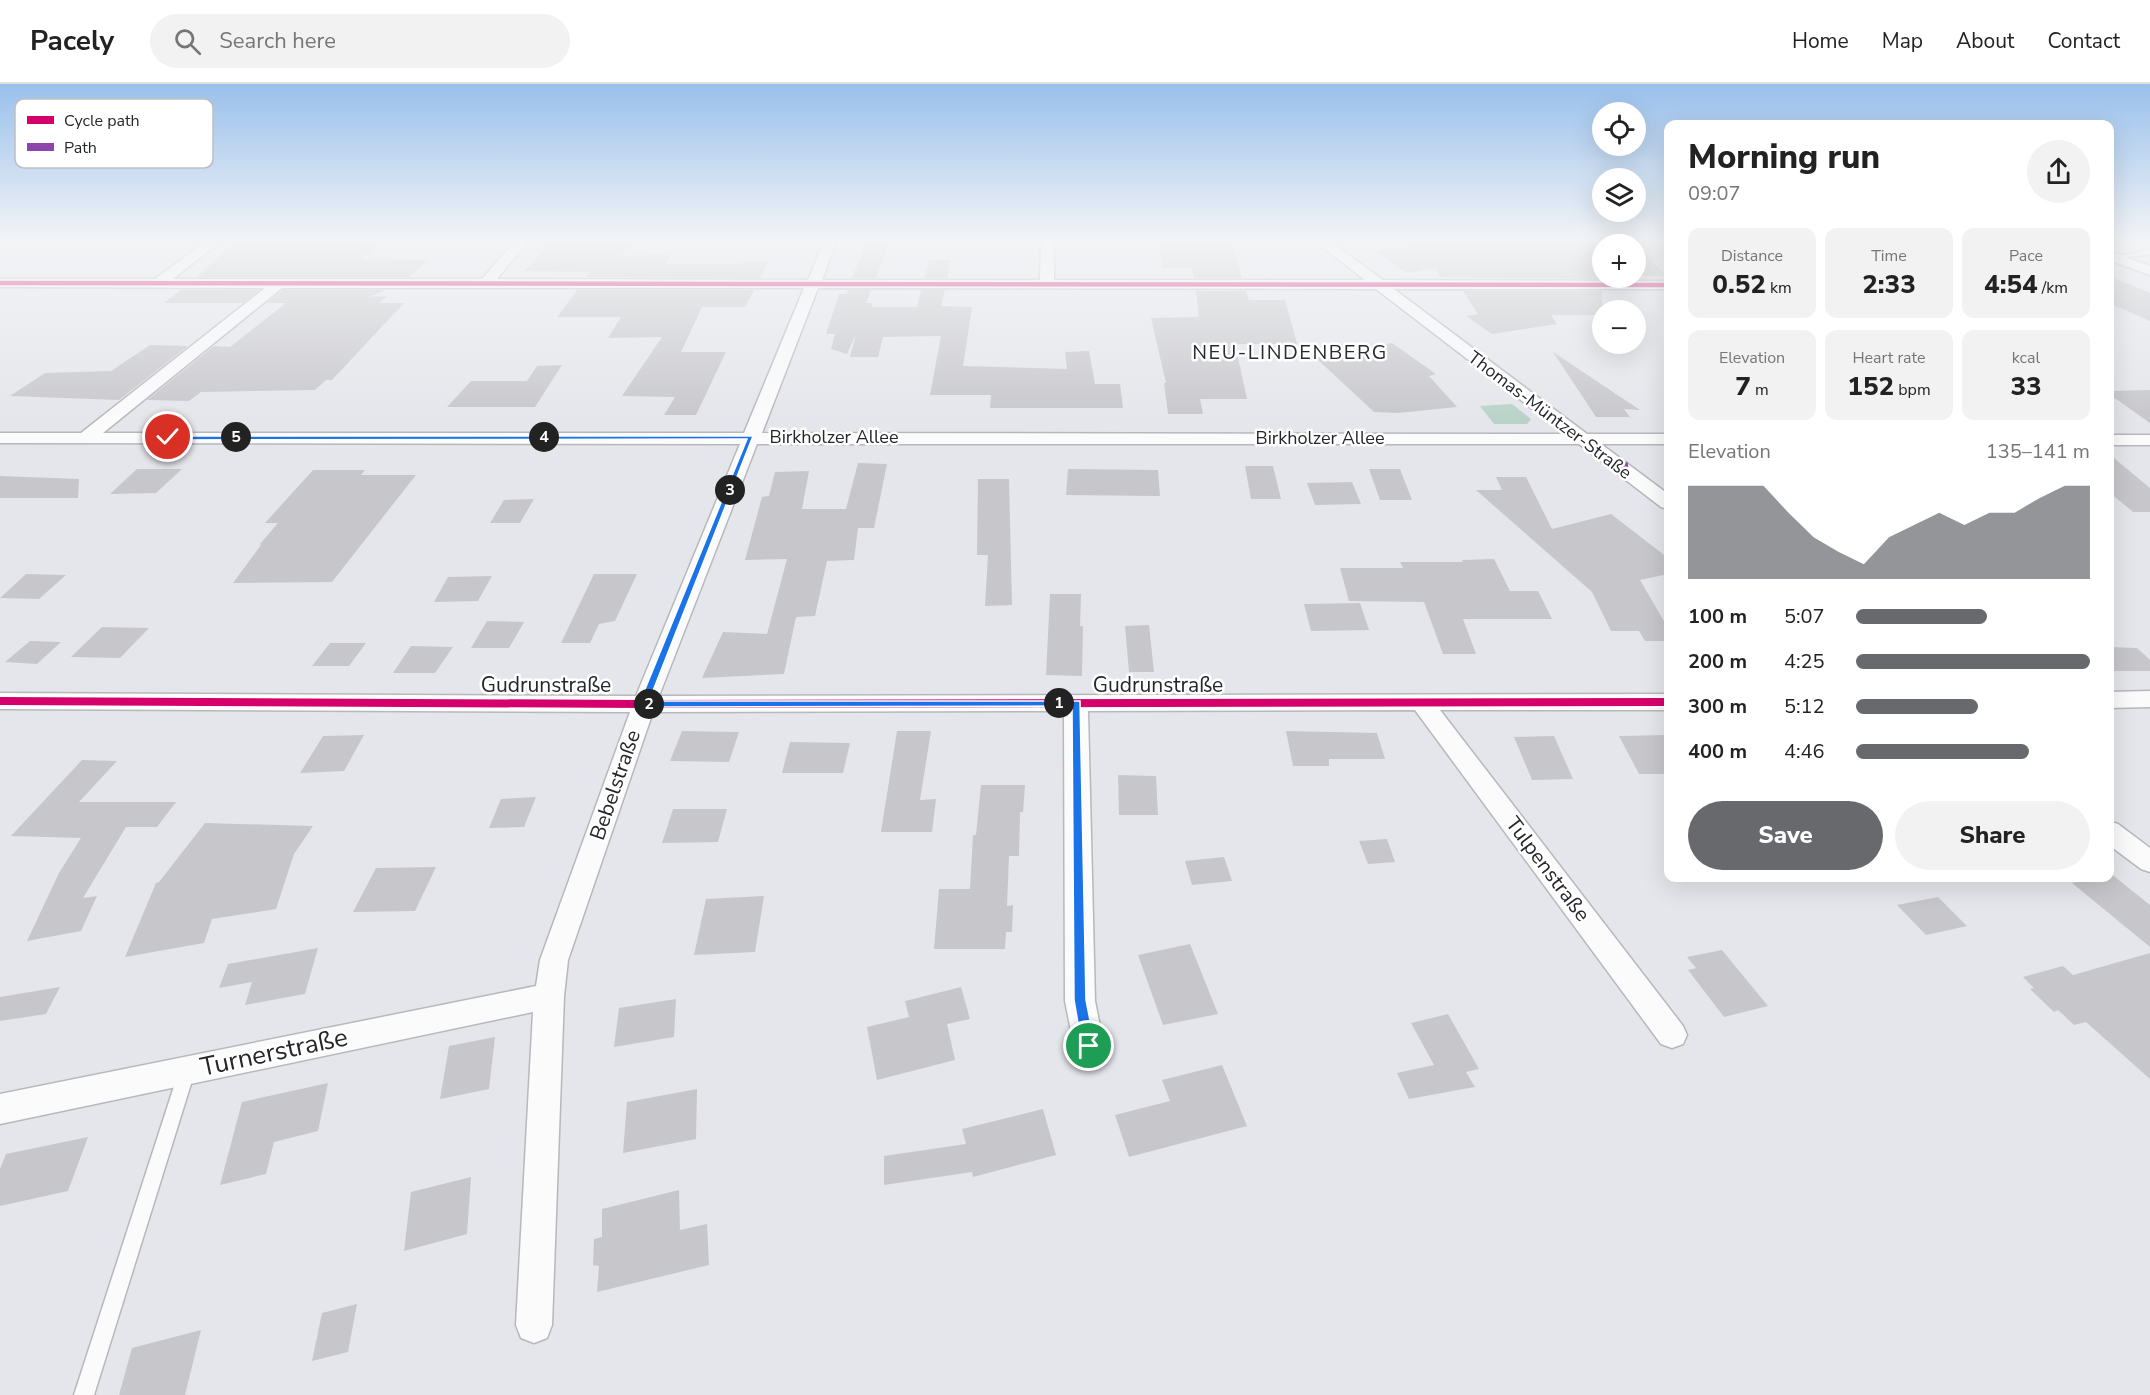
<!DOCTYPE html>
<html lang="en">
<head>
<meta charset="utf-8">
<style>
  :root { --surface:#fff; --page:#f2f2f2; --text:#222; --muted:#767676; --line:#e0e0e0; --accent:#68696d }
  body { margin:0; font-family:"Nunito Sans",sans-serif; background:var(--page); color:var(--text); height:100vh; display:flex; flex-direction:column; font-size:22px; white-space:nowrap }
  * { box-sizing:border-box; margin:0 }
  p { font-size:20px; color:var(--muted) }
  .icon { flex:none; width:33px; height:33px; fill:none; stroke:currentColor; stroke-width:2; stroke-linecap:round; stroke-linejoin:round }
  .map { position:relative; flex:1; overflow:hidden }
  .drawer { position:absolute; left:1664px; top:36px; width:450px; height:762px; display:flex; flex-direction:column; background:var(--surface); border-radius:12px; box-shadow:0 6px 24px #0002 }
  .drawer>* { flex:none }
  .fabs { position:absolute; left:1592px; top:18px; display:grid; gap:12px }
  .fabs a { display:grid; place-items:center; width:54px; height:54px; border-radius:50%; background:var(--surface); box-shadow:0 6px 24px #0002; font-size:30px }
  .pin { position:absolute; display:grid; place-items:center; width:51px; height:51px; color:#fff; margin:-26px; border:3px solid #fff; border-radius:50%; box-shadow:0 2px 6px #0007 }
  .km { position:absolute; width:30px; height:30px; margin:-15px; border-radius:50%; background:#222; color:#fff; font-size:16px; line-height:30px; text-align:center }
  .round { display:grid; place-items:center; flex:none; width:63px; height:63px; border-radius:32px; background:var(--page) }
  .summary { display:flex; align-items:center; justify-content:space-between; height:102px; padding:0 24px }
  h1 { font-size:33px; font-weight:800; line-height:45px }
  .metrics { display:grid; grid-template-columns:repeat(3,1fr); gap:9px; height:102px; padding:6px 24px }
  .metrics div { display:grid; align-content:center; border-radius:12px; background:var(--page); text-align:center }
  .metrics b { font-size:26px; font-weight:800 }
  .metrics small { font-size:16px; font-weight:400 }
  .metrics p { font-size:16px }
  .chart { height:168px; padding:12px 24px }
  .chart p { display:flex; justify-content:space-between }
  .chart svg { width:100%; height:108px; margin-top:6px; fill:var(--accent); opacity:.7 }
  .action { display:flex; gap:12px; margin-top:auto; padding:12px 24px }
  .action a { flex:1; height:69px; border-radius:36px; background:var(--accent); color:#fff; font-size:24px; font-weight:800; line-height:69px; text-align:center }
  .action a+a { background:var(--page); color:var(--text) }
  ul { padding:0 24px; list-style:none; font-size:20px }
  li { display:grid; grid-template-columns:96px 72px 1fr; align-items:center; height:45px }
  li i { height:15px; border-radius:8px; background:var(--accent) }
  header { display:flex; align-items:center; gap:36px; box-sizing:border-box; height:84px; padding:0 30px; background:var(--surface); border-bottom:2px solid var(--line) }
  header strong { font-size:28px }
  nav { display:flex; gap:33px; margin-inline-start:auto; font-size:21px }
  .search { width:420px; height:54px; background:var(--page); display:flex; align-items:center; gap:15px; box-sizing:border-box; padding:0 21px; border-radius:33px; color:var(--muted); font-size:22px }
  .map>svg:first-child { display:block }
</style>
</head>
<body>
<header>
<strong>Pacely</strong>
<div class="search"><svg class="icon" aria-label="search" viewBox="0 0 24 24"><circle cx="10" cy="10" r="6"/><path d="M15 15l6 6"/></svg>Search here</div>
<nav><a>Home</a><a>Map</a><a>About</a><a>Contact</a></nav>
</header>
<div class="map">
<svg width="2150" height="1311" viewBox="0 0 2150 1311">
  <rect width="100%" height="100%" fill="#e5e6eb"/>
  <path fill="#b9d2c7" d="M1512 320 1531 335 1527 340H1494L1480 322Z"/>
  <path fill="#c7c7cb" d="M238 155H332L324 162 377 163 361 175 428 176 409 193H197Z
    M868 155H891L876 194H852Z
    M1158 155H1231L1242 194H1194L1192 184H1163Z
    M1531 155 1636 159 1666 192H1635V160H1602V195L1440 193 1436 184 1407 189 1376 167 1439 159Z
    M549 161H629L621 172 670 170 666 180H742L744 177H769L760 194 586 193 590 188 524 187Z
    M929 176H951L947 194H925Z
    M2109 192 2150 209V237L2109 219Z
    M181 206H259L243 219H164Z
    M283 206H385L369 213 387 212 379 219H404L332 296H326L315 306 201 308 189 317 147 316 214 262 230 263 286 219H267Z
    M577 206H754L745 223H702L681 268H726L696 331H664L675 313 622 312 662 253 608 254 621 233H557Z
    M848 206H871L866 219H873L872 223H917L921 206H945L941 222 972 223 963 282 1067 285 1065 268 1089 267 1095 300H1120L1123 324H990L991 311H930L941 252 883 253 878 273H850L856 250 847 270 831 265 835 250H826L839 210H847Z
    M1196 207H1246L1249 216H1285L1297 260H1235L1247 315H1200L1203 330H1168L1164 299H1166L1151 234 1199 233Z
    M1463 207H1602V231H1551L1557 240 1492 250 1466 232 1478 230Z
    M1392 259 1436 290 1429 292 1457 323 1398 329 1374 328 1316 274Z
    M150 261 188 262 119 316 10 312 45 289 111 287Z
    M1553 268 1640 326 1624 325 1630 333H1596Z
    M562 281 535 323H447L471 297H527L537 282Z
    M2150 306V339L2109 310V307Z
    M2109 370 2150 404V428H2133L2109 408Z
    M858 379 887 380 874 444H858L854 476 827 477 815 532 796 533 784 590 702 594 723 548 767 550 787 475 745 476 762 413 769 412 775 388 809 387 802 425H846Z
    M1245 382H1273L1281 415H1251Z
    M137 385H182L156 409 110 410Z
    M1068 385 1158 386 1160 412 1066 411Z
    M1369 385H1400L1412 416H1380Z
    M313 386H365L361 391H416L332 498 233 499 261 461 260 460 278 439H265Z
    M0 392 79 395 78 414H0Z
    M1496 393H1526L1552 445 1611 430 1668 474V490L1640 496 1668 544V557H1645L1639 547H1611L1592 508 1476 406H1502Z
    M978 395H1009L1012 521 985 522 988 471H977Z
    M1352 398 1361 420 1315 421 1307 399Z
    M534 415 520 439H490L504 416Z
    M1494 475 1510 507H1538L1552 535H1463L1476 570H1443L1424 518 1349 517 1340 484H1403L1400 478H1463L1462 476Z
    M26 490 66 491 39 515 0 514Z
    M594 490H637L615 537 599 540 590 559H561Z
    M492 492 478 517 434 518 448 493Z
    M1050 510H1081L1080 542H1083L1082 592 1046 591Z
    M1360 519 1369 546 1311 547 1304 520Z
    M487 537 524 538 509 564H471Z
    M1149 541 1154 588H1129L1125 542Z
    M102 543 149 544 120 574 71 573Z
    M30 557 61 558 37 580 5 578Z
    M330 559H366L349 582H312Z
    M411 562 453 563 435 589H393Z
    M2109 563 2137 564 2150 576V587H2109Z
    M682 647 739 648 729 678 670 677Z
    M897 647H931L920 716 936 715 932 748H881Z
    M1286 647 1377 649 1385 675H1329V682H1293Z
    M364 651 344 687 300 689 323 652Z
    M1668 651V690H1639L1619 652Z
    M1554 652 1573 695 1532 696 1514 653Z
    M790 658 850 659 843 689H782Z
    M82 676 117 677 79 718H176L157 743H126L83 814 97 812 81 847 27 857 59 789 81 754 11 752Z
    M1118 691 1156 692 1158 731H1119Z
    M981 701H1025L1023 728H1020L1019 772H1009L1007 822 1013 821 1012 848H1006L1005 865H934L939 805H970L973 751H976Z
    M536 713 524 743 489 744 501 715Z
    M673 725H727L718 758 662 759Z
    M205 739 313 742 294 770 276 825 212 835 204 859 125 873 156 799 159 798Z
    M1387 755 1395 778 1368 780 1359 757Z
    M1224 773 1232 797 1192 801 1185 777Z
    M436 783 415 827 353 828 376 784Z
    M2110 789 2150 821V863L2072 799 2092 794H2109Z
    M764 812 755 868 694 871 706 815Z
    M1938 813 1967 842 1926 851 1897 821Z
    M1190 860 1218 930 1163 941 1138 871Z
    M318 864 305 910 245 921 252 898 219 904 228 880Z
    M1722 866 1768 922 1724 933 1688 886 1696 884 1687 873Z
    M2150 869V995L2086 938 2074 941 2058 926 2054 928 2030 905 2034 904 2023 893 2063 882 2073 891Z
    M60 903 46 930 0 937V913Z
    M961 903 970 935 947 940 955 976 877 996 867 943 909 933 905 917Z
    M676 915 674 953 614 963 619 924Z
    M1448 930 1479 985 1466 988 1475 1003 1409 1015 1397 989 1434 981 1411 939Z
    M495 953 489 1005 440 1015 449 962Z
    M1222 981 1247 1042 1129 1073 1115 1031 1170 1017 1162 996Z
    M328 999 318 1047 274 1058 266 1090 220 1101 242 1018Z
    M697 1005 696 1055 623 1069 627 1018Z
    M1043 1025 1056 1071 973 1093 972 1088 884 1101V1072L966 1060 962 1045Z
    M88 1053 68 1107 0 1122V1085L6 1070Z
    M471 1093 467 1150 404 1167 411 1108Z
    M679 1106 680 1146 707 1140 709 1181 597 1208 599 1182 593 1181 594 1155 602 1153V1125Z
    M357 1220 348 1268 312 1277 322 1229Z
    M201 1246 185 1311H119L132 1264Z"/>
  <g fill="none" stroke-linecap="round" stroke-linejoin="round">
    <defs>
      <path id="lane" d="M2150 166V170L2115 175 2112 173Z
        M187 980 193 982 195 987 94 1311H74L179 987 181 982Z"/>
      <path id="street" d="M209 155H224L173 195H482L517 155H530L497 195 808 196 825 155H837L822 196H1040L1041 155H1054V196H1365L1312 155H1327L1383 196 1668 197V205H1394L1587 350H1668V360H1601L1668 410V425L1661 423 1579 360H757L659 612 1668 610V626H1440L1683 942 1687 951 1683 960 1672 964 1661 960 1415 626 1088 627 1095 917 1104 962 1100 971 1089 975 1078 971 1074 962 1065 917 1064 627 653 628 568 876 564 912 552 1241 547 1254 534 1259 521 1254 516 1241 533 928 0 1040V1010L536 902 540 876 630 628 0 625V609L636 612 740 360 0 359V349H81L265 204 0 203V195H155ZM282 204H804L744 349H103ZM818 204 1376 205 1565 350 762 349Z
        M2109 167 2150 182V191L2109 176Z
        M2109 351H2150V361H2109Z
        M2150 607V623L2109 624V608Z
        M2109 737 2118 740 2150 764V788L2141 785 2109 761Z"/>
    </defs>
    <use href="#lane" stroke="#b7b8bc" stroke-width="3"/>
    <use href="#street" stroke="#b7b8bc" stroke-width="3"/>
    <use href="#lane" fill="#fbfbfc" fill-rule="evenodd"/>
    <use href="#street" fill="#fbfbfc" fill-rule="evenodd"/>
    <path stroke="#8e44ad" stroke-width="5" stroke-dasharray="10 5" stroke-linecap="butt" d="M1618 382 1631 380"/>
    <defs>
      <path id="cycleway-far1" d="M0 199 1668 201"/>
      <path id="cycleway" d="M0 617 644 620 1668 618"/>
    </defs>
    <use href="#cycleway-far1" stroke="#fff" stroke-width="7"/>
    <use href="#cycleway" stroke="#fff" stroke-width="12"/>
    <use href="#cycleway-far1" stroke="#d6006c" stroke-width="4.5"/>
    <use href="#cycleway" stroke="#d6006c" stroke-width="8"/>
  </g>
  <linearGradient id="sky" x2="0" y2="1"><stop stop-color="#99c0ec"/><stop offset="0.46" stop-color="#f3f4f6"/><stop offset="1" stop-color="#f3f4f6" stop-opacity="0"/></linearGradient>
  <rect width="2150" height="338" fill="url(#sky)"/>
  <path fill="#1a73e8" stroke="#fff" stroke-width="1.5" d="M166 352H753L649 617H1080L1086 916 1095 962 1093 966 1089 968 1082 962 1074 916 1072 622 644 623 639 620 747 355 168 356Z"/>
  <g text-anchor="middle" dominant-baseline="central" stroke-width="5" stroke-linejoin="round" paint-order="stroke">
    <g font-size="18" fill="#242629" stroke="#fff">
      <text transform="translate(1550 331) rotate(37)">Thomas-Müntzer-Straße</text>
      <text x="834" y="353">Birkholzer Allee</text>
      <text x="1320" y="354">Birkholzer Allee</text>
    </g>
    <g font-size="20" letter-spacing="1.5" fill="#292c32" stroke="#fff">
      <text x="1290" y="268">NEU-LINDENBERG</text>
    </g>
    <g font-size="21" fill="#242629" stroke="#fff">
      <text x="546" y="601">Gudrunstraße</text>
      <text x="1158" y="601">Gudrunstraße</text>
      <text transform="translate(615 701) rotate(-71)">Bebelstraße</text>
      <text transform="translate(1548 785) rotate(53)">Tulpenstraße</text>
    </g>
    <g font-size="26" fill="#242629" stroke="#fff">
      <text transform="translate(274 968) rotate(-12)">Turnerstraße</text>
    </g>
  </g>
  <rect x="15" y="15" width="198" height="69" rx="9" fill="#fff" stroke="#bdbebf" stroke-width="1.5"/>
  <rect x="27" y="32" width="27" height="8" fill="#d6006c"/>
  <rect x="27" y="59" width="27" height="8" fill="#8e44ad"/>
  <g font-size="16" fill="#242629">
    <text x="64" y="42">Cycle path</text>
    <text x="64" y="69">Path</text>
  </g>
</svg>
<div class="fabs">
<a><svg class="icon" aria-label="locate" viewBox="0 0 24 24"><circle cx="12" cy="12" r="6"/><path d="M12 2v4M12 18v4M2 12h4M18 12h4"/></svg></a>
<a><svg class="icon" aria-label="layers" viewBox="0 0 24 24"><path d="M12 4l9 5-9 5-9-5zM3 14l9 5 9-5"/></svg></a>
<a>+</a>
<a>−</a>
</div>
<div class="pin" style="left:1089px;top:962px;background:#1e9e55"><svg class="icon" aria-label="arrive" viewBox="0 0 24 24"><path d="M6 21V4h12l-3 4 3 4H6"/></svg></div>
<div class="pin" style="left:168px;top:353px;background:#d93025"><svg class="icon" aria-label="check" viewBox="0 0 24 24"><path d="M5 12l5 5 9-10"/></svg></div>
<b class="km" style="left:1059px;top:619px">1</b>
<b class="km" style="left:649px;top:620px">2</b>
<b class="km" style="left:730px;top:406px">3</b>
<b class="km" style="left:544px;top:353px">4</b>
<b class="km" style="left:236px;top:353px">5</b>
<section class="drawer">
<div class="summary"><div><h1>Morning run</h1><p>09:07</p></div><a class="round"><svg class="icon" aria-label="share" viewBox="0 0 24 24"><path d="M12 15V3M7 8l5-5 5 5M5 13v7h14v-7"/></svg></a></div>
<div class="metrics">
<div><p>Distance</p><b>0.52<small> km</small></b></div>
<div><p>Time</p><b>2:33</b></div>
<div><p>Pace</p><b>4:54<small> /km</small></b></div>
</div>
<div class="metrics">
<div><p>Elevation</p><b>7<small> m</small></b></div>
<div><p>Heart rate</p><b>152<small> bpm</small></b></div>
<div><p>kcal</p><b>33</b></div>
</div>
<div class="chart"><p><span>Elevation</span>135–141 m</p>
<svg viewBox="0 0 160 44" preserveAspectRatio="none"><path d="M0 44V6L10 6L20 6L30 6L40 17L50 27L60 33L70 38L80 27L90 22L100 17L110 22L120 17L130 17L140 11L150 6L160 6V44z"/></svg>
</div>
<ul>
<li><b>100 m</b>5:07<i style="width:56%"></i></li>
<li><b>200 m</b>4:25<i style="width:100%"></i></li>
<li><b>300 m</b>5:12<i style="width:52%"></i></li>
<li><b>400 m</b>4:46<i style="width:74%"></i></li>
</ul>
<div class="action"><a>Save</a><a>Share</a></div>
</section>
</div>
</body>
</html>
